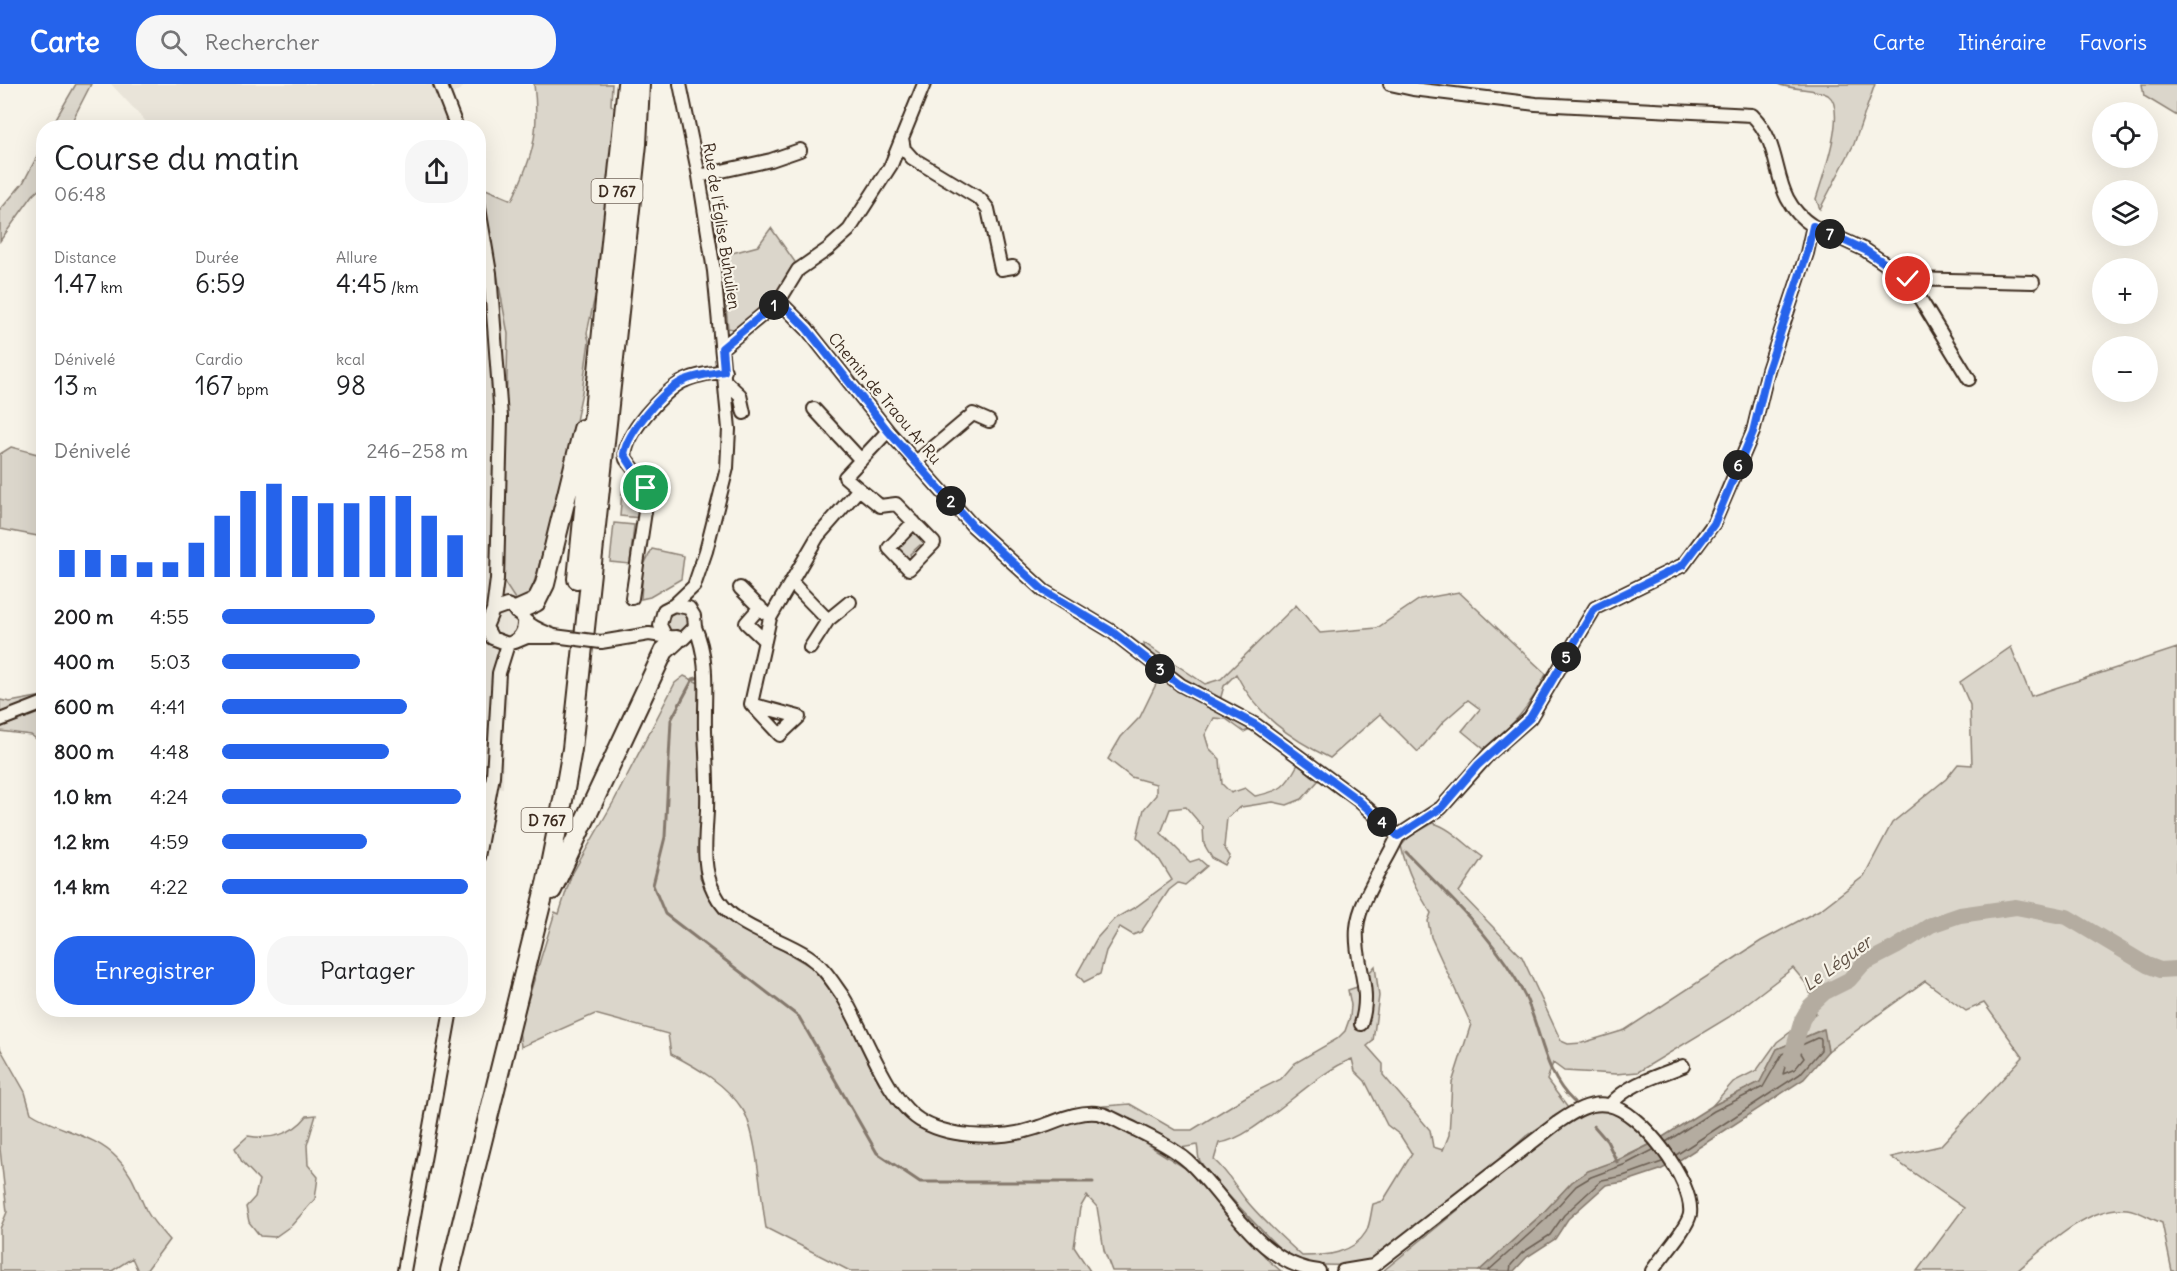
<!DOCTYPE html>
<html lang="fr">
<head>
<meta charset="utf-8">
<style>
  :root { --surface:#fff; --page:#f6f6f6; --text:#202124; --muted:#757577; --accent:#2563eb }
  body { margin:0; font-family:Delius,sans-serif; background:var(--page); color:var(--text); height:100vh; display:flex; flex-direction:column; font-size:22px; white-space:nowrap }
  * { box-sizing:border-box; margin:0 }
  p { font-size:20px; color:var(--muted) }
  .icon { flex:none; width:33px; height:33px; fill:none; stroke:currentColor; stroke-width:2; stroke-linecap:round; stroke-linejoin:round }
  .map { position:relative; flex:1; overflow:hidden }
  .drawer { position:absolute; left:36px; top:36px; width:450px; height:897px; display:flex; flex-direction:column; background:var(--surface); border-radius:24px; box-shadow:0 6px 24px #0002 }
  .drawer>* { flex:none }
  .buttons { position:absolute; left:2092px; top:18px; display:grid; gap:12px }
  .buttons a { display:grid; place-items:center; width:66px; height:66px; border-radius:50%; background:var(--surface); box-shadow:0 6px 24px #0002; font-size:30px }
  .pin { position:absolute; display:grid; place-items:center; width:51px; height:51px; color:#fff; margin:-26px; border:3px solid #fff; border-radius:50%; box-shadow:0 2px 6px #0007 }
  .km { position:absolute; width:30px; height:30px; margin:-15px; border-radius:50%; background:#222; color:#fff; font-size:16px; line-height:30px; text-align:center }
  .round { display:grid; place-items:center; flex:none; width:63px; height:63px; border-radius:24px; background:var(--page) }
  .summary { display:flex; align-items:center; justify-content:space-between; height:102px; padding:0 18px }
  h1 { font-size:33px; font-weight:600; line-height:45px }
  .stats { display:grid; grid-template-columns:repeat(3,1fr); gap:9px; height:102px; padding:6px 18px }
  .stats div { display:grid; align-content:center }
  .stats b { font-size:26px; font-weight:600 }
  .stats small { font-size:16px; font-weight:400 }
  .stats p { font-size:16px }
  .chart { height:168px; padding:12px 18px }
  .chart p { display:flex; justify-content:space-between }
  .chart svg { width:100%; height:108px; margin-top:6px; stroke:var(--accent); stroke-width:6 }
  .action { display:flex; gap:12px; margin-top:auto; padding:12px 18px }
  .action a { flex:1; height:69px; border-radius:24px; background:var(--accent); color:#fff; font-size:24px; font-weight:600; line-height:69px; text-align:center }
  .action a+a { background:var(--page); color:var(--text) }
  ul { padding:0 18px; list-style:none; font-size:20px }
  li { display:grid; grid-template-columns:96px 72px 1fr; align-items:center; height:45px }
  li i { height:15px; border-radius:8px; background:var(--accent) }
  header { display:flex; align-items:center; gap:36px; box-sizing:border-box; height:84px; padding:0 30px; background:var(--accent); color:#fff }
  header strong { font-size:28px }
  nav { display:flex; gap:33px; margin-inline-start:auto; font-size:21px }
  .search { width:420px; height:54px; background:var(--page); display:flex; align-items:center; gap:15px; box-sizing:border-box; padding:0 21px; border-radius:24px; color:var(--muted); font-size:22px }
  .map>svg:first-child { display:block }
</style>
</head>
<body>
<header>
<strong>Carte</strong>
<div class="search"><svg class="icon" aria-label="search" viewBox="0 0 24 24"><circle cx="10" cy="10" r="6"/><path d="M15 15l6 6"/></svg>Rechercher</div>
<nav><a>Carte</a><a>Itinéraire</a><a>Favoris</a></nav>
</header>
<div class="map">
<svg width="2177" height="1187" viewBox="0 0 2177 1187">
  <rect width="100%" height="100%" fill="#f7f3e8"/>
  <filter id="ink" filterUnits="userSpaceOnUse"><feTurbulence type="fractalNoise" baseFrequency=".0167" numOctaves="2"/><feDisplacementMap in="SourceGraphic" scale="12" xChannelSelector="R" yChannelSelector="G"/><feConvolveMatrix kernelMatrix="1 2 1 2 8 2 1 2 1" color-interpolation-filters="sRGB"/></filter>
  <g filter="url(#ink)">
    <path fill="#e9e4d9" d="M111 0H468L453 10 463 44 151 43Z
      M478 92 508 250 502 495 527 531 558 544 555 559 527 557 512 568 505 590 508 619 504 641 503 704 478 701Z"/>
    <path fill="#dbd6cb" stroke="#8b8074" stroke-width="1.5" fill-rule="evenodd" d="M76 0H91L69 43H51Z
      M534 0H612L611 21 615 24 600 189 587 249 589 257 582 308 571 361 537 489 530 511 517 518 502 495 508 250 481 103 512 116C533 73 540 48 534 0Z
      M1778 0H1875L1854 60 1820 125 1816 115C1822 95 1848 25 1828 11 1817 4 1791 6 1778 0Z
      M2142 0H2177V32L2144 12Z
      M43 61V102L33 111 0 157V126L23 99Z
      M771 144 795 178 772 216 738 246 728 244 721 172 758 162Z
      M11 363 41 371 43 375V453L0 445V370Z
      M622 407 643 409 641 434 620 432Z
      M614 439 634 441 630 480 610 478Z
      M916 445 928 457 924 465 920 461 910 470 913 477H907L896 466 912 446Z
      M652 465 684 472 681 495 650 513 641 515 643 483Z
      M1459 508 1546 590C1529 625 1513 641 1484 665L1462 647 1480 625 1468 616 1444 637 1418 668 1380 630 1330 674C1289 654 1257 631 1236 590L1224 602 1217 627 1250 645 1244 648 1226 635 1214 634 1205 651 1209 664 1220 675 1222 700 1231 709 1245 704 1255 712C1281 707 1286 703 1298 680L1318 697 1302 715 1287 721 1273 718 1241 723 1227 734 1224 763 1230 772 1225 781 1212 774 1204 760 1203 743 1186 723 1170 725 1161 749 1190 778 1199 775 1207 782 1185 801 1178 799 1169 806 1141 848 1133 851 1120 843 1106 867 1100 890 1084 898 1077 890 1097 854 1114 835 1137 822 1172 796 1159 775 1137 753 1144 725 1156 711V700L1131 693 1108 675 1121 653 1140 633 1159 594 1146 583 1144 559 1205 600 1221 595 1296 521 1320 549 1377 544 1420 515Z
      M666 538a11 11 0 1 1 22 0a11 11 0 1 1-22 0Z
      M2011 563 2031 612 2177 564V1187H2172L2162 1139C2151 1135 2138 1126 2127 1125 2088 1121 2045 1163 2017 1187H1917L1964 1124 1891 1073 1940 1062 2023 973 1984 919 1966 927 1925 897 1828 967 1823 945 1777 965 1760 998 1712 1022 1733 998 1757 986 1777 958 1816 929 1808 902 1793 884 1729 933 1638 988 1616 990 1564 987 1553 979 1547 996 1568 1024 1526 1052 1495 1080 1366 1180C1344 1181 1315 1184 1293 1175 1283 1171 1203 1086 1199 1075 1198 1071 1198 1065 1197 1061L1181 1064 1104 1022 1130 1020 1175 1046H1192L1247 1012 1281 995 1295 979 1337 955 1345 947 1350 933 1351 921 1348 906 1357 903 1375 882 1379 912 1373 957 1367 962 1383 980V991L1430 1046 1433 1063 1443 1066 1449 1051 1452 999 1471 940 1431 853 1428 837 1431 829C1417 807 1407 788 1401 762L1410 752 1433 739C1450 743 1468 763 1483 773L1459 808 1522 873 1561 957 1568 960 1582 959 1625 946 1761 857 1821 825 1864 792 1892 739 1946 695 1958 680 1972 681 1970 621 1960 598ZM1352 975 1355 987 1365 997 1387 1041 1400 1051 1412 1070 1383 1117 1373 1120C1371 1128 1370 1141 1366 1148 1353 1170 1325 1172 1302 1172 1283 1154 1262 1136 1246 1116 1234 1101 1229 1089 1214 1076L1219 1059C1256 1055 1311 990 1352 975Z
      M684 592 701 600 700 793 722 830 813 884 834 910 867 966 891 1016 917 1043 960 1057 1024 1053 1068 1038 1090 1034 1123 1045 1193 1089 1268 1176 1281 1187H1112L1104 1166 1097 1123 1087 1112 1080 1124 1074 1163 1090 1187H850L766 1144C761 1116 757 1048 743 1026 726 1000 698 984 671 970L668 950 595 930 521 963 519 945 555 828 559 830 571 792 614 717 675 599Z
      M43 612V660L31 651 0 647V616L10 618Z
      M0 964 25 1008 31 1029C58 1047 94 1050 117 1074 133 1090 137 1107 146 1126 152 1137 161 1147 169 1156L146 1187H138L132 1174 112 1187H0V1145L7 1128 0 1065Z
      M1598 1025 1627 1033 1653 1059 1572 1098 1542 1130 1479 1187H1383L1570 1035Z
      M316 1031 307 1061 308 1081 318 1093 315 1115 292 1141 275 1153 260 1152 249 1138 246 1123 255 1113 259 1096 242 1078 235 1064 248 1052C270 1056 292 1051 307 1032Z"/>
    <path fill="#b4aca0" stroke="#84786c" stroke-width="1.5" d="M1824 945 1828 967 1804 995 1681 1075 1660 1086 1624 1098 1606 1101 1568 1135 1555 1155 1527 1173 1514 1187H1479L1542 1130 1572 1098 1588 1087 1624 1074 1653 1059 1712 1022 1760 998 1777 965Z"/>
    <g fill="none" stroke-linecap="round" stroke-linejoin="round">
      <path stroke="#6b5e52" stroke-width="1.5" d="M1801 969 1804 974 1795 985 1783 990 1787 976Z
        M1666 1058 1714 1027 1763 1003 1782 970 1817 954 1821 955V966L1800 990 1676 1071
        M1488 1187 1546 1135 1576 1102 1591 1093 1626 1080 1653 1066
        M1510 1187 1511 1181 1522 1169 1550 1151 1564 1131 1602 1096 1623 1092 1662 1078"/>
      <path stroke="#84786c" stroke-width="3" d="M700 593 693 595 671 636 665 753 653 801 665 830 799 933 877 1069 920 1098H1093
        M1406 768C1449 813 1497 855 1525 912 1542 948 1543 989 1574 1018
        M1594 1042 1607 1057 1617 1078"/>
      <path stroke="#b4aca0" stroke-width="16" d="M1790 977 1802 936 1810 922 1825 908 1849 896 1863 880 1896 863 1931 841 1960 831 2016 823 2067 833 2147 881 2160 886 2177 885"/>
      <defs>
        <path id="minor" d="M440 0 457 44
          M1390 0 1413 5 1536 20 1752 31C1788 67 1766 112 1813 142L1807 169 1768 286 1753 348 1714 439 1683 481 1595 524 1530 634 1489 670 1441 724 1398 752
          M902 54 904 65 912 74 980 115 988 125 1001 185 1013 183
          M699 92 771 76 800 66
          M478 118 490 189 501 333 497 495 493 526
          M1813 142 1865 166 1908 195 2033 198
          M1908 195 1969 295
          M779 217 807 245 888 347 972 441 1044 507 1111 547 1181 601 1256 641 1358 716 1398 752
          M722 264 779 217 798 186 828 165 849 146 891 81 924 0
          M726 298 740 311 744 329
          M814 325 861 376
          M916 378 973 330 989 337
          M859 405 880 422 896 420 934 459 909 485 889 464 914 438
          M792 499 828 536
          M740 504 765 529
          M632 514 647 414 643 397 626 375C620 354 665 305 684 297 696 291 711 289 725 287
          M674 521 694 502 706 467 727 384 729 345 714 187 699 92 680 0
          M760 523 746 539 765 557
          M524 536C525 548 520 556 508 560L492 554 486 543 493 526 507 521C518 524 519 531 526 537 534 545 545 548 554 552
          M695 543C710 578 704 610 705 647 706 673 708 699 707 726 706 753 701 783 714 808 732 845 777 851 808 872 823 882 832 897 842 911 865 947 887 1019 923 1038 954 1055 1004 1055 1036 1044 1056 1038 1075 1027 1097 1029 1107 1030 1117 1037 1126 1041 1148 1052 1171 1062 1189 1078 1229 1116 1260 1181 1319 1187
          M515 558 527 553H553
          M601 558 649 550 683 555 695 543 694 532 689 524 674 521 664 526 660 541 665 551
          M810 564 828 536 850 518
          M751 620 780 651 799 633 751 620 770 534 818 452 859 405 845 393 888 347
          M0 636 44 619
          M478 773 493 692 499 589 508 560
          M1361 940C1373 903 1354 879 1357 844 1359 816 1386 779 1398 752
          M1610 1021C1628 1000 1657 992 1683 982
          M404 1187 451 926
          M1343 1187 1373 1182 1557 1039C1572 1029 1589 1017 1608 1021 1640 1026 1694 1097 1690 1130 1688 1144 1660 1174 1652 1187"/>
        <path id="highway" d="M577 495 627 0
          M518 526 536 518 545 500 583 345
          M552 806 664 567 676 556
          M450 1187 547 796 564 711 572 665 637 60 640 0"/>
      </defs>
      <use href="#minor" stroke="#3b2a1e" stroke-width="16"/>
      <use href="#highway" stroke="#3b2a1e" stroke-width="22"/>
      <use href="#minor" stroke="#f7f3e8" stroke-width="12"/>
      <use href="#highway" stroke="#f7f3e8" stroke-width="18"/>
      <defs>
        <path id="minor-bridge" d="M554 552 601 558"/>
      </defs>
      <use href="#minor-bridge" stroke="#3b2a1e" stroke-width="16" stroke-linecap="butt"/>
      <use href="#minor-bridge" stroke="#f7f3e8" stroke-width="12"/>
    </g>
  </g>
  <g fill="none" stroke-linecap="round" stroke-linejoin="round" filter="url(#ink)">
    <defs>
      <path id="route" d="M646 404 624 370C628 347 663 307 683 297 696 291 711 290 724 287L722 264 779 217 807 245 888 347 972 441 1044 507 1111 547 1180 601 1256 641 1358 716 1398 752 1441 724 1478 681 1530 634 1595 524 1683 481 1714 440 1753 348 1768 286 1807 169 1813 142 1865 166 1908 195"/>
    </defs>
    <use href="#route" stroke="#fff" stroke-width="12"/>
    <use href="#route" stroke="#2563eb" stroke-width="8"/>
  </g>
  <g text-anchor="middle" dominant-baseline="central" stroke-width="4.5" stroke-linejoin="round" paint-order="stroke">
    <g fill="#f7f3e8" stroke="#73665b" stroke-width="1.5">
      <rect x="591.5" y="95" width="51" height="24" rx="4.5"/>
      <rect x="521.5" y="724" width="51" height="24" rx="4.5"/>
    </g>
    <g font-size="15" font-weight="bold" fill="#3b2a1e">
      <text x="617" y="107">D 767</text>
      <text x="547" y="736">D 767</text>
    </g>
    <g font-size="16" fill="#3b2a1e" stroke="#f7f3e8">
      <text transform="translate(722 142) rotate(81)">Rue de l'Église Buhulien</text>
      <text transform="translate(885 314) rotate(50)">Chemin de Traou Ar Ru</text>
    </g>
    <g font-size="18" font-style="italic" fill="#5f5145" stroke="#f7f3e8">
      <text transform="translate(1837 879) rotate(-36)">Le Léguer</text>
    </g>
  </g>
</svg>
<div class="buttons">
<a><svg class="icon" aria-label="locate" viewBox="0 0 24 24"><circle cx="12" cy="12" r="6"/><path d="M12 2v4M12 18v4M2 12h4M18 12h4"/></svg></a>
<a><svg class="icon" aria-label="layers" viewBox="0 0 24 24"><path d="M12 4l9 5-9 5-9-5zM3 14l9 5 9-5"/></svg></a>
<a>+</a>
<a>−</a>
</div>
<div class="pin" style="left:646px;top:404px;background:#1e9e55"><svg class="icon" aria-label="arrive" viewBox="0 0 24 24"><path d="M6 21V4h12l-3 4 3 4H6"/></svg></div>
<div class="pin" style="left:1908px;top:195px;background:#d93025"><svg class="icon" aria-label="check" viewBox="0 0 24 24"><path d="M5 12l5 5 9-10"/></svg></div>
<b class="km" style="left:774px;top:221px">1</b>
<b class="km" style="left:951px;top:417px">2</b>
<b class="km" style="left:1160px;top:585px">3</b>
<b class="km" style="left:1382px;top:738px">4</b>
<b class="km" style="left:1566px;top:573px">5</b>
<b class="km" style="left:1738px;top:381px">6</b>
<b class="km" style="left:1830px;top:150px">7</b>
<section class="drawer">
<div class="summary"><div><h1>Course du matin</h1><p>06:48</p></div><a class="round"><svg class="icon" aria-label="share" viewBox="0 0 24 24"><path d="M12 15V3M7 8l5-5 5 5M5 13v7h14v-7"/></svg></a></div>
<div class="stats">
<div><p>Distance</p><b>1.47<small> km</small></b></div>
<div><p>Durée</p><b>6:59</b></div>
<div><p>Allure</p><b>4:45<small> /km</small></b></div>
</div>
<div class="stats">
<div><p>Dénivelé</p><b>13<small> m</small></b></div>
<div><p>Cardio</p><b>167<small> bpm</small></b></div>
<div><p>kcal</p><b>98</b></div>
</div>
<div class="chart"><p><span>Dénivelé</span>246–258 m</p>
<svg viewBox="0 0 160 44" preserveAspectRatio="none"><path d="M5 44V33M15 44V33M25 44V35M35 44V38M45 44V38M55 44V30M65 44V19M75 44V9M85 44V6M95 44V11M105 44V14M115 44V14M125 44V11M135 44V11M145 44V19M155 44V27"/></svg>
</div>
<ul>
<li><b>200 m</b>4:55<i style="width:62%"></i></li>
<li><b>400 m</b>5:03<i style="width:56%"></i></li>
<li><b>600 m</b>4:41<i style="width:75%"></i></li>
<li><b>800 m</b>4:48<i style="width:68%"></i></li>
<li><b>1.0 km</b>4:24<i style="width:97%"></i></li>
<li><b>1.2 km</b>4:59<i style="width:59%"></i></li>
<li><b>1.4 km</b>4:22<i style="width:100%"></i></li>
</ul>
<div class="action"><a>Enregistrer</a><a>Partager</a></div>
</section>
</div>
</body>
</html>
